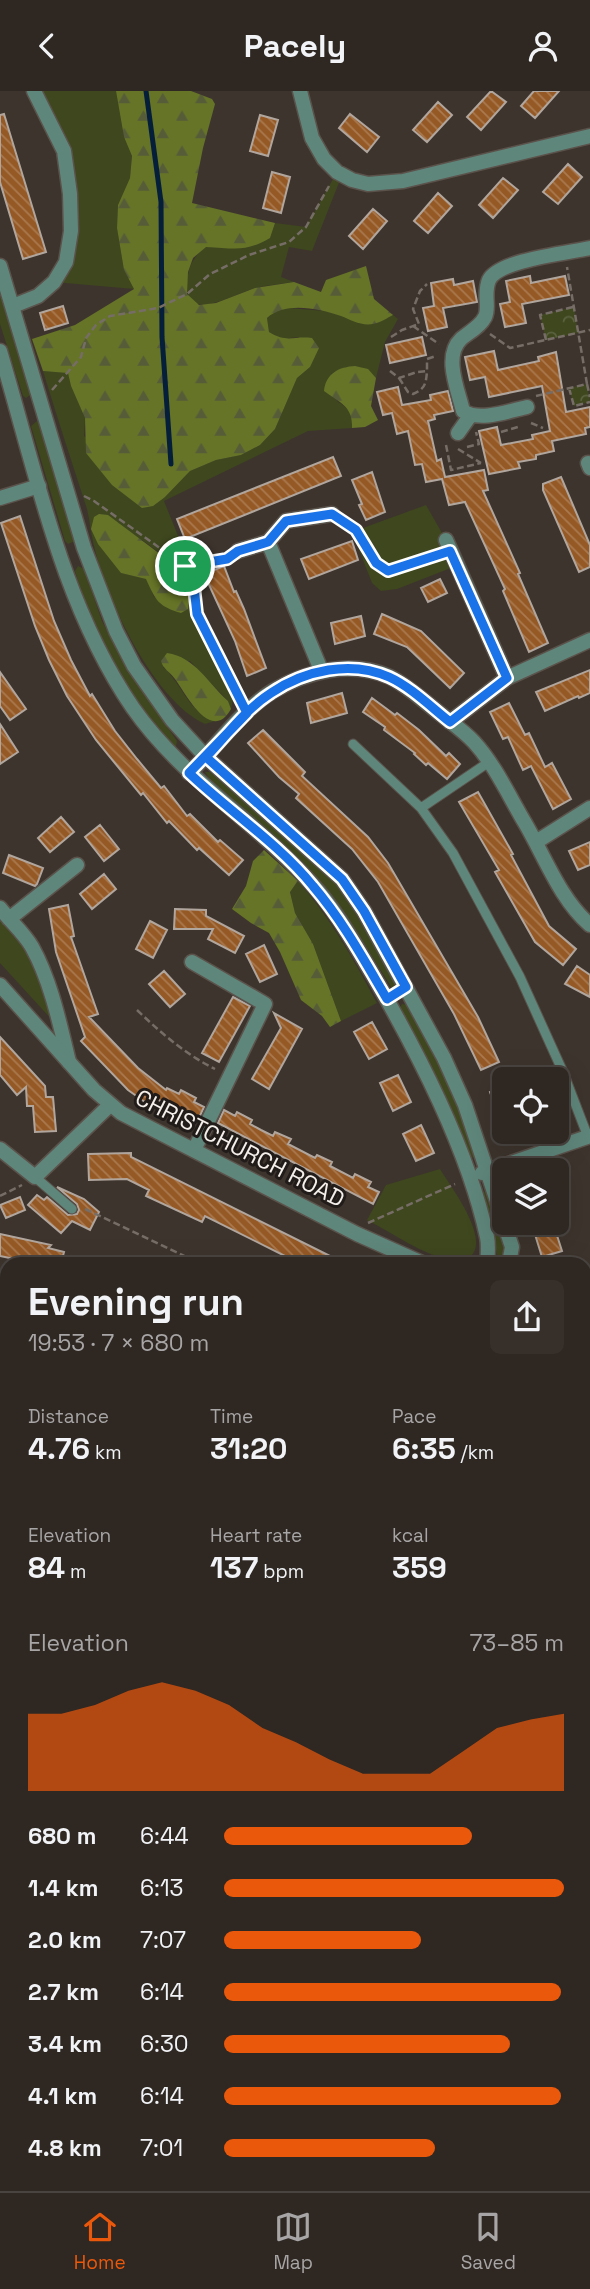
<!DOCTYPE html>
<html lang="en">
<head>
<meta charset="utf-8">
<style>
  :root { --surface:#2e2722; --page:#362f2a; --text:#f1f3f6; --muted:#a7a5a5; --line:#494440; --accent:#ea580c }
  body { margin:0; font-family:"Space Grotesk",sans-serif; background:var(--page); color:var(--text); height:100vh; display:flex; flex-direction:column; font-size:26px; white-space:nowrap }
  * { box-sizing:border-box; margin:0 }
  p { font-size:23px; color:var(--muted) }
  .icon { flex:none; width:38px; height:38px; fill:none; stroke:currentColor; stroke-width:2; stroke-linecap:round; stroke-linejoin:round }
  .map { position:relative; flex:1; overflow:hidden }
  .panel { position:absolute; left:0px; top:1166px; width:592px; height:934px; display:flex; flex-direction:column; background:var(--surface); border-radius:21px 21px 0 0; box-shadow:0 7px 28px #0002,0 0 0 2px var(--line) }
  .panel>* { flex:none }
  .tools { position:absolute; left:492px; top:976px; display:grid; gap:14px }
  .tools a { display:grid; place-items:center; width:77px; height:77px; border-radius:10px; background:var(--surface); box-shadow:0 7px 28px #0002,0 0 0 2px var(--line); font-size:35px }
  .pin { position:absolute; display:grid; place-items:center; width:60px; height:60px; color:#fff; margin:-30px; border:4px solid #fff; border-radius:50%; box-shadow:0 2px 7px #0007 }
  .round { display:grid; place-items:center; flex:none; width:74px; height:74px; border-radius:10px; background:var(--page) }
  .overview { display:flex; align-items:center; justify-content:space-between; height:119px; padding:0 28px }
  h1 { font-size:38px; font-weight:700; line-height:52px }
  .figures { display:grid; grid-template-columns:repeat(3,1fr); gap:10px; height:119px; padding:7px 28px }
  .figures div { display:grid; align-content:center }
  .figures b { font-size:30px; font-weight:700 }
  .figures small { font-size:19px; font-weight:400 }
  .figures p { font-size:19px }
  .chart { height:196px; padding:14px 28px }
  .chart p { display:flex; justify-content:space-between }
  .chart svg { width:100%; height:126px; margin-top:7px; fill:var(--accent); opacity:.7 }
  ul { padding:0 28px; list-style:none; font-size:23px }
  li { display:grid; grid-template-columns:112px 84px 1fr; align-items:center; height:52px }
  li i { height:18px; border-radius:9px; background:var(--accent) }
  header { display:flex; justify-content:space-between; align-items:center; height:91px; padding:0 28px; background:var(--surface); font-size:32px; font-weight:700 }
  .tab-bar { display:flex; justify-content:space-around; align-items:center; height:98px; border-top:2px solid var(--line); background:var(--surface); font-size:19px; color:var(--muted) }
  .tab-bar a { display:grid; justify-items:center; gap:4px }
  .tab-bar .on { color:var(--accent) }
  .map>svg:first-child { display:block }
</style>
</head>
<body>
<header><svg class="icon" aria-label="back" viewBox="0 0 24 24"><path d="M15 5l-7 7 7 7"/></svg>Pacely<svg class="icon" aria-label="person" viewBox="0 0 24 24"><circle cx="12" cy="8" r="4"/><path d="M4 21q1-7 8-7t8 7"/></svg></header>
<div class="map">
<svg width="590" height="2100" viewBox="0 0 590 2100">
  <defs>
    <pattern id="forest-firs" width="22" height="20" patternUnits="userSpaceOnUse" patternTransform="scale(1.75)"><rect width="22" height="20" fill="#657427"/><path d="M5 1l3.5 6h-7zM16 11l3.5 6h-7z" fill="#565c38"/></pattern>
    <pattern id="park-crowns" width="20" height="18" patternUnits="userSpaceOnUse" patternTransform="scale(1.75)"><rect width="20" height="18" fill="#3e471e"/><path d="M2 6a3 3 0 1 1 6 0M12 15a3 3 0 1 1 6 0" fill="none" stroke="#5a623f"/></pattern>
    <pattern id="building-back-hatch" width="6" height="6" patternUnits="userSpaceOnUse" patternTransform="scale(1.75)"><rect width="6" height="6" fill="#955925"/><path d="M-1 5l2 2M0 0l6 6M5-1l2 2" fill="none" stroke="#aa794f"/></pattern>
  </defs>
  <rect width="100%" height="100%" fill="#3d342d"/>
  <path fill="#3e471e" d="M34 0H116L124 46 132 65 130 87 118 114 117 137 124 179 134 198 54 191 66 171 64 60Z
    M337 81 342 84 312 160 289 156 281 186 294 191C281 193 268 194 256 197 236 201 185 235 187 192 188 175 193 167 206 155L218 156 270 147 275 132 306 136Z
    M0 203 30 304 26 307 23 305 0 233Z
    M289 217 325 220 375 233 393 224 398 228 385 251 376 287C363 272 347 273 331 283L337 310C349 318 353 322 352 337L308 340 164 410 189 472 179 476 142 449 121 482 147 488 154 506 188 518 190 504 192 518 234 604 231 618 228 610 190 570 163 576C182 591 192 632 222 628L205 633C153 609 107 509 94 455 91 443 90 431 87 418 72 372 57 326 43 280L68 281 71 295 85 327 84 345 165 406 190 380 216 369 241 364 260 354 275 338 297 287 310 276 299 246 281 248 269 241 267 227 275 220Z
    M37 330 41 334 75 450 68 453 65 450 31 335Z
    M426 414 446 449 456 475 397 498 381 500 372 492 352 441Z
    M78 475 84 478 102 530 126 577 177 650 176 655 172 656C128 603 94 545 75 480Z
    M205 681H210L332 788 350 813 396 891 393 899 345 822 324 796 308 778 220 705Z
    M298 790C331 828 353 867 377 912L341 930 313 853 295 822 290 800Z
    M0 829 30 864 36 877 53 930 0 872Z
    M402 913 409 914C435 962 460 1011 476 1063L473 1067 468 1064 439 992 400 917Z
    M440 1078C451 1096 490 1147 471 1165 465 1170 458 1172 451 1170 422 1163 394 1143 367 1129L386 1094Z
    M482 1100 489 1102 507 1152 504 1169 499 1171Z"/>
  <path fill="url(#forest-firs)" d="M116 0H191L212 8 215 13 203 57 192 112 275 132 270 147C244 162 234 157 206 156L193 167 188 181 187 203 199 214 216 212 255 197 294 191 321 201 326 189 366 175 374 208 393 224C387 227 380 232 373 233 361 235 351 229 341 225 319 218 286 210 267 227L269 241C287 252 292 245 312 247L319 257 310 276 297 287 275 338 260 354 241 364 216 369 190 380 165 406 153 415 142 417 112 394 86 362 85 327 71 295 68 282 43 280 32 248 75 234 134 198 124 179 117 137 118 114 130 87 132 65 124 46Z
    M355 275 368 278 376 287 371 315 378 329 365 336 352 337C353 315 340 312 324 300 326 282 339 276 355 275Z
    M99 423 108 424 184 481 190 504 188 518 181 522C158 515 156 510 146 488L121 482 98 453 91 438 94 426Z
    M167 562C195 566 208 592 228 610L231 618C211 653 186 603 175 588 170 581 163 578 161 570Z
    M264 759 298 790 290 801 295 822 313 853 341 930 330 936 322 925 301 909 280 861 269 842 251 832 232 818 246 795 253 770Z"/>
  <path fill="url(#park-crowns)" d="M574 216 578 242 546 249 540 224Z
    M587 293 590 311 574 315 569 297Z
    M590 1502V2100H196L204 2093H584V1508Z"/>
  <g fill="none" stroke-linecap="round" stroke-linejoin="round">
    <path stroke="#051f3b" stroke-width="5" d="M146 0 161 111 162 246 171 373"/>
  </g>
  <path fill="url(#building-back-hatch)" stroke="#b1a69e" stroke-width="2" d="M491 0 506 11 481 39 467 26Z
    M534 0H559L535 27 521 15Z
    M438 11 452 24 427 51 413 39Z
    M4 23 46 161 23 168 0 91V24Z
    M350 23 379 46 367 61 339 37Z
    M260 24 278 29 268 65 250 60Z
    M568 73 582 86 558 113 543 101Z
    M272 81 290 86 281 122 263 117Z
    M503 87 518 99 493 127 479 114Z
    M438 102 452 115 428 142 414 130Z
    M373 118 387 130 363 158 349 145Z
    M530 185 531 192 565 185 569 204 522 213 526 232 505 236 500 213 510 211 506 190Z
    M453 188 454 194 473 190 477 211 443 217 447 236 428 240 423 217 434 215 431 192Z
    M63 215 68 232 45 239 40 222Z
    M422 246 426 264 390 272 386 254Z
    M494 260 498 279 539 270 538 266 556 261 566 321 590 316V336L585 337 586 343 552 350 554 360 536 364V368L518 371 520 377 489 383 479 340 497 336 501 354 533 348 532 344 550 340 542 295 489 306 485 286 470 289 465 266Z
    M398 296 402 314 431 309 430 304 448 300 453 320 434 324 435 328 428 330 437 370 441 368 445 386 484 379 488 399 483 400 520 482 518 483 548 552 529 561 503 500 505 498 465 411 449 414 442 388 426 391 422 373 415 374 408 340 397 343 392 322 383 324 377 301Z
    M333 366 341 385 185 448 177 428Z
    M372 381 385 421 366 429 359 414 362 413 352 389Z
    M561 386 590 454V476L579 481 543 399V393Z
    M20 425 54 530 71 569 90 605 92 603 115 640 137 668 161 697 164 695 187 725 190 723 218 751 220 749 243 769 229 784 199 757 197 759 169 730 167 732 143 702 141 704 96 649 67 605 49 569 35 535 1 432Z
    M352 450 358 469 309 488 301 468Z
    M224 475 234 501 236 500 244 518 266 577 247 585 235 550 204 483Z
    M440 488 447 502 428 511 421 497Z
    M382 523 421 540 464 582 450 597 407 556 374 543Z
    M361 525 365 545 335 553 331 532Z
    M590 579V602L579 607 578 605 545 620 536 601Z
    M0 581 26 618 10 629 0 615Z
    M342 602 347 622 311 632 307 612Z
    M372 607 395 624 397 622 419 639 446 665 449 662 460 673 447 688 428 672 426 674 414 663 415 662 384 639 385 636 363 621Z
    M509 612 525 644 529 642 545 676 552 672 571 708 553 718 531 675 523 679 508 646 503 648 490 621Z
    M0 633 18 661 0 673Z
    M263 639 305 681 302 685 368 746 388 772 478 926 499 971 481 979 454 923 378 791 352 758 296 707 299 703 279 686 248 652Z
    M478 701 513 763 511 764 549 835 576 858 563 874 535 851 495 781 499 779 459 711Z
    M61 726 74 741 50 761 38 747Z
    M100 734 119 758 104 770 85 746Z
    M590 751V774L578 779 569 760Z
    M9 764 43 777 37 793 35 795 3 782Z
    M104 783 116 798 92 818 80 803Z
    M68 814 74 845 71 846 98 923 89 926 138 977 166 999 167 997 179 1003 181 999 196 1007 194 1011 204 1016 198 1029 151 1005 145 1011 128 999 81 950 85 946 56 861 49 818Z
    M175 818 206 819V825L244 845 235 862 208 848 213 838H174Z
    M150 830 167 839 153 867 136 858Z
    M264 854 277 883 260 891 246 863Z
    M577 875 590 884V906L565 893Z
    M164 880 185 903 170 916 149 893Z
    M233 906 250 915 219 971 202 962Z
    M274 922 302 938 269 998 252 988 281 937Z
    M372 931 387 958 369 968 354 941Z
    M0 946 45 995 46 1006H53L56 1040 35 1041 33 1015H27L26 996 17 1004 0 984Z
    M398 984 411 1011 393 1020 380 992Z
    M504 995V1036H503L490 1001Z
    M224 1019 235 1025 237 1021 252 1029 250 1033 261 1039 273 1045 275 1041 291 1048 288 1053 315 1067 317 1064 332 1071 330 1075 353 1087 355 1083 371 1091 368 1096 379 1101 373 1113 218 1032Z
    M421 1034 434 1062 416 1070 403 1043Z
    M131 1062V1066L344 1172H291L293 1169 205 1125 202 1131 146 1105 149 1099 127 1088 89 1089 88 1063Z
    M57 1096 84 1108 99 1121 90 1139 72 1130 61 1142 28 1114 37 1104 44 1109 47 1106 68 1124 77 1123 79 1119 77 1113Z
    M20 1106 25 1119 6 1127 0 1114Z
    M548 1132H553L562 1160 542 1166 533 1137Z
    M0 1143 51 1154 48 1157 64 1161 61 1172H34L0 1165Z"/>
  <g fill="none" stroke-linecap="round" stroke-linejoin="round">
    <defs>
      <path id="service" d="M353 653 421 717 453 762 520 886 563 981 588 1046
        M421 717 489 671
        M35 1086 72 1118
        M584 1584 590 1580
        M584 1842 590 1844
        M584 1888 590 1890
        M584 2008 590 2010
        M584 2090 590 2096"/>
      <path id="minor" d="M300 0 312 47 324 68 337 81 352 89 368 93 403 90 590 45
        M13 215 38 205 54 191 66 171 71 140 70 103 64 60 34 0
        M527 316C509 320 479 331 463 320 458 299 443 265 461 248 469 241 480 236 485 226 490 216 483 203 489 189 499 169 567 162 590 157
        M458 342 470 325
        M588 372 590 377
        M0 407 39 395
        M446 449 507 587
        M238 460 268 451
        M321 579 268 451 286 430 332 423
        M450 631 507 587 590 549
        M189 682C217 656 240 620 273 600 307 580 351 569 390 586 406 594 419 606 433 617 446 628 462 638 474 651 495 674 509 705 525 732 545 766 560 808 590 834
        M536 751 590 717
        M0 817C10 830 24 842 32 856 51 890 60 934 69 971
        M9 828 77 774
        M192 871 265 913 194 1059
        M0 1058 35 1086 110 1014
        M0 1342 7 1343
        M0 1563H7
        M0 1811 7 1813
        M62 2100 69 2093"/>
      <path id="tertiary" d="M0 175 84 457 116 540 134 575 172 629 206 666 342 788 364 820 444 967 465 1014 504 1131
        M0 260C36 380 61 512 133 617 182 687 255 730 311 792 336 819 354 852 373 884 418 962 468 1058 487 1146 489 1155 487 1164 488 1172
        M0 894 94 999 121 1022 357 1143 422 1172
        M482 1082 590 1045
        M504 1132 512 1156 509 1172
        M584 1361 590 1369"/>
    </defs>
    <use href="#service" stroke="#5a524b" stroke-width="11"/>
    <use href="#minor" stroke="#5a524b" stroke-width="17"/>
    <use href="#tertiary" stroke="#5a524b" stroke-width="17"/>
    <path stroke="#766d67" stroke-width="2.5" stroke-dasharray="7 3.5" stroke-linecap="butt" d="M413 235 439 253
      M490 243 510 257 590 239
      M391 246 402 239 419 233 413 218 420 200 427 193
      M546 249 540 224 573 216
      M390 280 399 287 417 281 427 280V268L436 265
      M399 287 408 301 413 303C425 298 426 293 427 280
      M587 293 590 306
      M569 297 574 315 590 311
      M52 299 81 266 86 247 96 234 110 225 158 217 187 203 210 183 249 164 289 151 306 136 329 95
      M536 305 587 293 567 176
      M531 332 543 337
      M501 341 518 336
      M446 354 451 379 481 372
      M467 356 479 353 476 341
      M458 358 481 372
      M84 405 94 410 185 475 194 496 197 523 239 606
      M343 431C363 444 369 466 388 480L437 465
      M185 475 226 468
      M137 919C161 942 185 963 215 978
      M0 1105 22 1094
      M85 1118 199 1172
      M368 1132 455 1093
      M0 1189 7 1193
      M584 1497 590 1492
      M584 1653 590 1646
      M0 1974 7 1975
      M563 2093 570 2100
      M382 2100 384 2093
      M512 2100 514 2093"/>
    <use href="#service" stroke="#5f867b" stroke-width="9"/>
    <use href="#minor" stroke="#5f867b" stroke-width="14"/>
    <use href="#tertiary" stroke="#5f867b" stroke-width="14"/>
  </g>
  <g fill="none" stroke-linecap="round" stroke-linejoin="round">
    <defs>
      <path id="route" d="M185 475 194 496 197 523 247 622 189 682C229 720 278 752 313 795 343 830 364 869 387 908L406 896 364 820 342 788 206 666C227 644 246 618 271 602 305 579 351 569 389 586 411 596 431 616 450 631L507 587 450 460 388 480 376 472 356 439 332 423 286 430 268 451 238 460 227 468 185 475"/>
    </defs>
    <use href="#route" stroke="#fff" stroke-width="14"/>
    <use href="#route" stroke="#1a73e8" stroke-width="9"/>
  </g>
  <g text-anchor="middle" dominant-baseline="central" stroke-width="6" stroke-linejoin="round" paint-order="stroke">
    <g font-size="23" fill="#f5efeb" stroke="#211c19">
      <text transform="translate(240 1057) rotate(27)">CHRISTCHURCH ROAD</text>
    </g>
  </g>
</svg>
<div class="tools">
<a><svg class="icon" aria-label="locate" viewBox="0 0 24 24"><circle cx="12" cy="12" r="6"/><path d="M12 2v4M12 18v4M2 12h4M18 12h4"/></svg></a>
<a><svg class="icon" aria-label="layers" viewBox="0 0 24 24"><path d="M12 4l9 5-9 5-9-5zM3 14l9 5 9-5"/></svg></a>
</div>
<div class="pin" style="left:185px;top:475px;background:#1e9e55"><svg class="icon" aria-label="arrive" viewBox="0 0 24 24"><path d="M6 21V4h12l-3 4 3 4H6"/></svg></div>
<section class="panel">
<div class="overview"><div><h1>Evening run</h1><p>19:53 · 7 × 680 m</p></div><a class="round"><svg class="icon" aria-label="share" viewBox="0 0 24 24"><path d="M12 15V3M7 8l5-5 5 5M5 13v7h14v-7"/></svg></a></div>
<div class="figures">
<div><p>Distance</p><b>4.76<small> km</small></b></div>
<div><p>Time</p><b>31:20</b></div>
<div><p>Pace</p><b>6:35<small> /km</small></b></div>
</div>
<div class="figures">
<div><p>Elevation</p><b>84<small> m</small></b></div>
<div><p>Heart rate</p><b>137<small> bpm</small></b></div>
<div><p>kcal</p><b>359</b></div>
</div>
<div class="chart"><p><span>Elevation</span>73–85 m</p>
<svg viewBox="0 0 160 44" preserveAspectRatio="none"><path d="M0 44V17L10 17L20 14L30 9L40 6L50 9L60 14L70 22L80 27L90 33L100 38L110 38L120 38L130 30L140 22L150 19L160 17V44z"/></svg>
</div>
<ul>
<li><b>680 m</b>6:44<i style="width:73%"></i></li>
<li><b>1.4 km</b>6:13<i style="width:100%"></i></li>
<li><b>2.0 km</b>7:07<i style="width:58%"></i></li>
<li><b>2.7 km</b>6:14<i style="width:99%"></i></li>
<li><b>3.4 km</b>6:30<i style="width:84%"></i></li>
<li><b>4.1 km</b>6:14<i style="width:99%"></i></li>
<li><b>4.8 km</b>7:01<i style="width:62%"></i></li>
</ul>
</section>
</div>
<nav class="tab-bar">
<a class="on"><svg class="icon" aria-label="home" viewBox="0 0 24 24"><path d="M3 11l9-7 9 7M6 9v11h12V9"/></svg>Home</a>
<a><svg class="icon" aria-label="map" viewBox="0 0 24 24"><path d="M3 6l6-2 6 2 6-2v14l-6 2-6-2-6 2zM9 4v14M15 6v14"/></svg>Map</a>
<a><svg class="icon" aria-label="saved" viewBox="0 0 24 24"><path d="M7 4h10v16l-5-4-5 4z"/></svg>Saved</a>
</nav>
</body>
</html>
